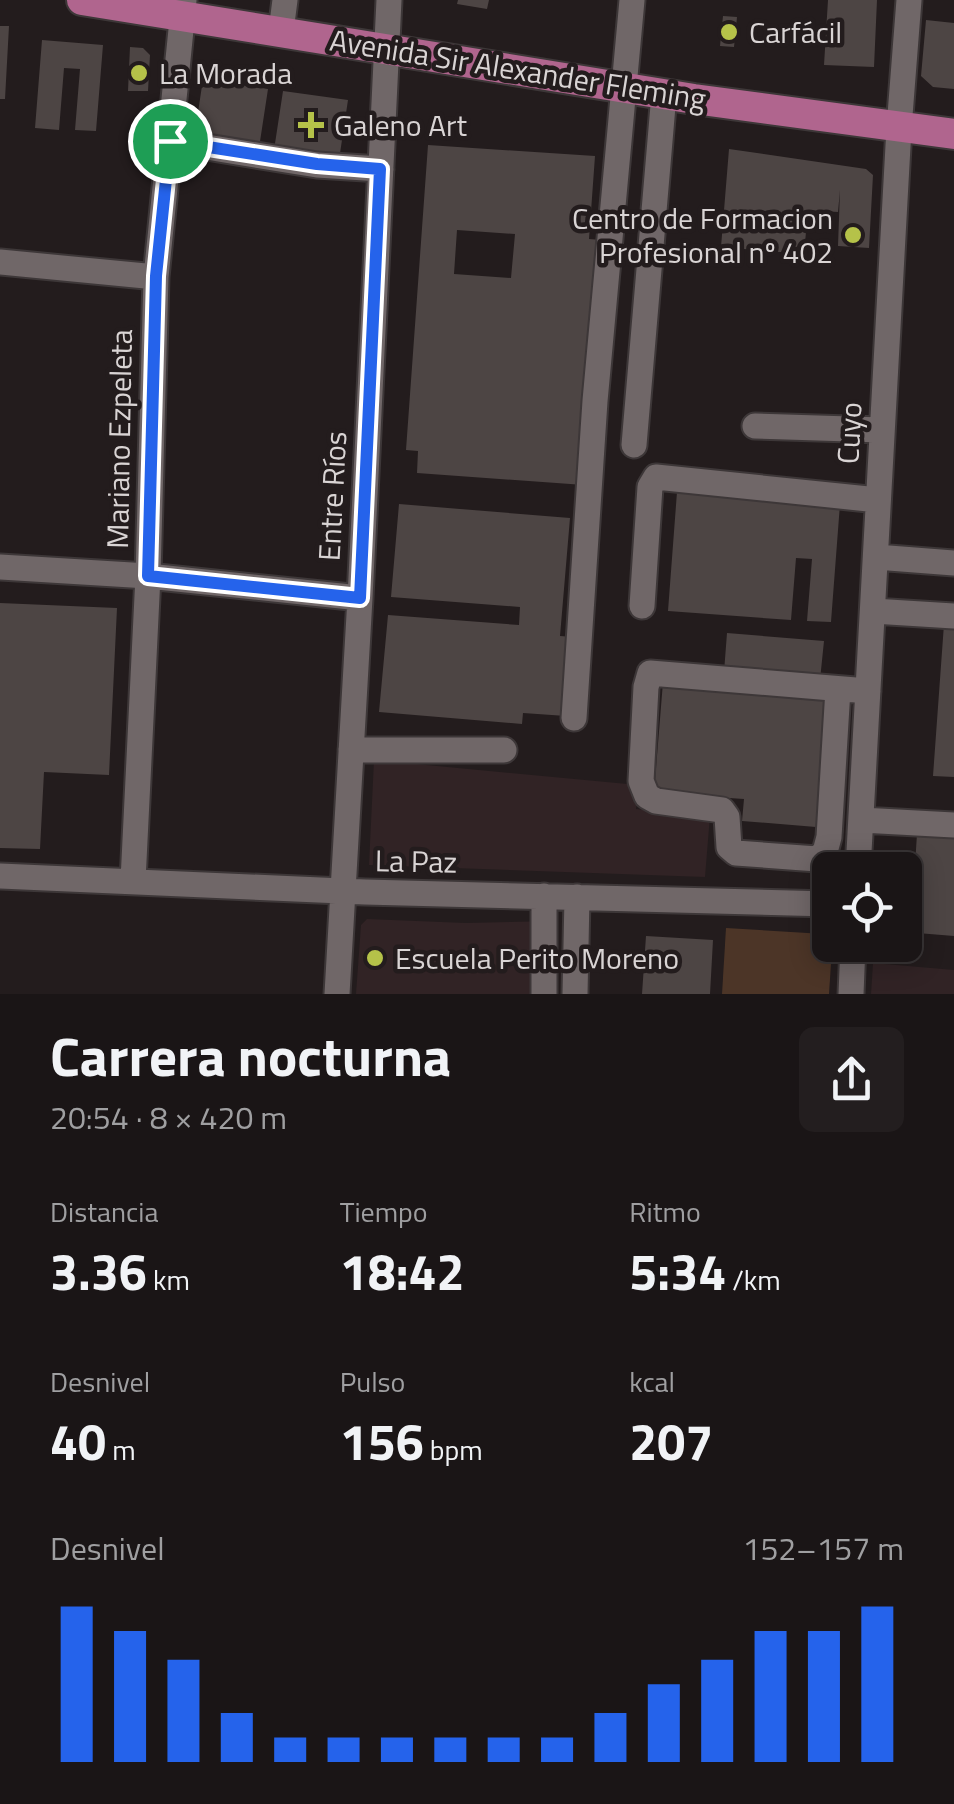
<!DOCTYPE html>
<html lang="es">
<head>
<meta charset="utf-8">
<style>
  :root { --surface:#1a1516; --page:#231e1f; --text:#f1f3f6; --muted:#9f9fa1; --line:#383435; --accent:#2563eb }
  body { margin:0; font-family:"Titillium Web",sans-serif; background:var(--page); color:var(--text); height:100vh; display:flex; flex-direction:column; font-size:38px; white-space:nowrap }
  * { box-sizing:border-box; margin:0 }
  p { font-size:32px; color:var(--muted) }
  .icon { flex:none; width:55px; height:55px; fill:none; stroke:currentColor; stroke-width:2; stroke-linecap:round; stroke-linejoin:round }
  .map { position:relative; height:994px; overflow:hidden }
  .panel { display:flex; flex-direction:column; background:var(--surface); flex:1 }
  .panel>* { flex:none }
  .tools { position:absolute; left:812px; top:852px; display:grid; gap:20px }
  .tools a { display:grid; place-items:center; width:110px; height:110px; border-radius:15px; background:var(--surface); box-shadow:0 5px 25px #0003,0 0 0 2px var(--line); font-size:50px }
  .pin { position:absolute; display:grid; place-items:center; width:85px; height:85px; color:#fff; margin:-42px; border:5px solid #fff; border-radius:50%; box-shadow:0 2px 10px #0007 }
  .round { display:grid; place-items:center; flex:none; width:105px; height:105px; border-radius:15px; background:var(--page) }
  .headline { display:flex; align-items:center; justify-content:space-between; height:170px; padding:0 50px }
  h1 { font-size:55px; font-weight:700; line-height:75px }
  .stats { display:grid; grid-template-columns:repeat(3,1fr); gap:15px; height:170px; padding:10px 50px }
  .stats div { display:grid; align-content:center }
  .stats b { font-size:50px; font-weight:700 }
  .stats small { font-size:28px; font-weight:400 }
  .stats p { font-size:28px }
  .chart { height:280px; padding:20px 50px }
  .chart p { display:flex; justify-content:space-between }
  .chart svg { width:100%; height:180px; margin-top:10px; stroke:var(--accent); stroke-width:6 }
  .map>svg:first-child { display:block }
</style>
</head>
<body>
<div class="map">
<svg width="954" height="994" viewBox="0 0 954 994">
  <rect width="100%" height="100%" fill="#231c1d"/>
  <path fill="#312325" d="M374 760 638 785 636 809 710 816 705 877 369 865Z
    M367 919 466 923 554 921 550 994H356L361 925Z
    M873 963 954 970V994H871Z"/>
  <path fill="#4c3527" d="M726 928 824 934 832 948 829 994H722Z"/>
  <path fill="#4d4544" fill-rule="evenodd" d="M458 0H489L487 9 457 4Z
    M828 0H877L874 67 824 65Z
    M723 16 737 17 734 47 720 46Z
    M926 20 954 23V89L933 87 921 76Z
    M0 26H9L5 99H0Z
    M42 40 103 45 96 131 75 130 80 69 64 68 59 130 35 128Z
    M130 47 143 48 150 55 148 91H128Z
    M203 79 268 89 259 148 194 139Z
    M283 91 348 100 339 160 274 150Z
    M428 145 595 156 589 239 601 240 584 485 417 473 418 451 406 450ZM457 230 515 234 511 278 454 274Z
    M729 149 866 169 873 175 869 248 838 246 840 190 838 212 808 210 804 254 721 247Z
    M677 492 840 504 831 622 807 621 812 559 796 558 791 620 668 611Z
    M399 504 570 518 560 636 573 637 566 716 523 713 522 724 379 712 388 615 519 625 520 607 391 597Z
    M0 603 117 608 109 775 44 772 40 849 0 848Z
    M944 624 954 625V777L933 776Z
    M727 633 824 641 820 680 724 672Z
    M663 682 826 694 816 827 742 821 744 799 654 793Z
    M917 834 954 837V936L905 932V870H900L901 864 915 865Z
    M646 936 713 940 710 994H642Z"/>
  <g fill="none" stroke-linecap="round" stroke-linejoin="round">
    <defs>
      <path id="minor" d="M281 31 285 0
        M170 141 317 165 381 169
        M0 262 156 277
        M755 426 882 430
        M634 445 664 94
        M876 557 954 563
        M0 567 148 576 360 598
        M642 606 650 487 656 477 878 500
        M873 611 954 616
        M838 689 829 837 825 852 817 859 736 853 729 847 727 817 722 810 656 801 647 796 641 781 646 687 650 673 868 691
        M574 718 595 401 632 0
        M351 750H504
        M861 820 954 825
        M858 870 899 128 909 0
        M0 876 365 892 830 904
        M133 881 148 576 156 277 184 0
        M544 896V994
        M337 994 360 598 389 0
        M575 994 577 897
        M851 994 853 945"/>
      <path id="major" d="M82 0 694 99 954 134"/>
    </defs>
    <use href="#minor" stroke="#3d3738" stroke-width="29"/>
    <use href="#major" stroke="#3d3738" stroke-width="34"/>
    <use href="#minor" stroke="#706768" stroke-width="25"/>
    <use href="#major" stroke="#b0658e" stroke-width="30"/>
  </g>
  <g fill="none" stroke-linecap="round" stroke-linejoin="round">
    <defs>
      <path id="route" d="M170 141 317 164 380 169 360 598 148 576 156 276Z"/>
    </defs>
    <use href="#route" stroke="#fff" stroke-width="20"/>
    <use href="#route" stroke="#2563eb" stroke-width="12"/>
  </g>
  <g fill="#b5c249" stroke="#231c1d" stroke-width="4">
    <circle cx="729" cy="32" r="10"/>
    <circle cx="139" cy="73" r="10"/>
    <path d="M306 110h10v10h10v10h-10v10h-10v-10h-10v-10h10z"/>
    <circle cx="853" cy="235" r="10"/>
    <circle cx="375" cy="958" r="10"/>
  </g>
  <g text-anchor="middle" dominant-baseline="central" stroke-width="9" stroke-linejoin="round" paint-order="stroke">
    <g font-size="30" fill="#d9d4d4" stroke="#231c1d" text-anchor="start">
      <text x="749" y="32">Carfácil</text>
      <text x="159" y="73">La Morada</text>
      <text x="334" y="125">Galeno Art</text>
      <text x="833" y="218" text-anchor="end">Centro de Formacion<tspan x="833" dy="34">Profesional nº 402</tspan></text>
      <text x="395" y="958">Escuela Perito Moreno</text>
    </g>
    <g font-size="30" fill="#d9d4d4" stroke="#231c1d">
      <text transform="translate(518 69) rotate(9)">Avenida Sir Alexander Fleming</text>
      <text transform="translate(849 433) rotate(-87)">Cuyo</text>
      <text transform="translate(119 439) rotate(-89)">Mariano Ezpeleta</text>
      <text transform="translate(332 496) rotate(-87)">Entre Ríos</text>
      <text transform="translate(416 861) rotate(1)">La Paz</text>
    </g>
  </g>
</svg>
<div class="tools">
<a><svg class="icon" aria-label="locate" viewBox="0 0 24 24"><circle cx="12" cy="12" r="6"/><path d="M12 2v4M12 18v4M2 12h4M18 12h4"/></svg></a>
</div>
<div class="pin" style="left:170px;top:141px;background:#1e9e55"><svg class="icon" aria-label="arrive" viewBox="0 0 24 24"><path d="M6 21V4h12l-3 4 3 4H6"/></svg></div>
</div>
<section class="panel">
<div class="headline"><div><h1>Carrera nocturna</h1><p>20:54 · 8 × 420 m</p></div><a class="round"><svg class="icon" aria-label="share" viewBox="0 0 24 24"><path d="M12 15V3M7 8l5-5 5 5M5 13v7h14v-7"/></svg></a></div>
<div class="stats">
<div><p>Distancia</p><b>3.36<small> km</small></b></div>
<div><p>Tiempo</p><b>18:42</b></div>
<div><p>Ritmo</p><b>5:34<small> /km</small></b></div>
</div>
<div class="stats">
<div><p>Desnivel</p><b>40<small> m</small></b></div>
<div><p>Pulso</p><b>156<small> bpm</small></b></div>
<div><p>kcal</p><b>207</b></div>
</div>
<div class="chart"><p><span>Desnivel</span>152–157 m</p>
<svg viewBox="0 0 160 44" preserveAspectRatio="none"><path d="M5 44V6M15 44V12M25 44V19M35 44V32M45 44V38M55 44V38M65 44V38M75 44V38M85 44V38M95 44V38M105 44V32M115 44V25M125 44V19M135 44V12M145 44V12M155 44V6"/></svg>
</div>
</section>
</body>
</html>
